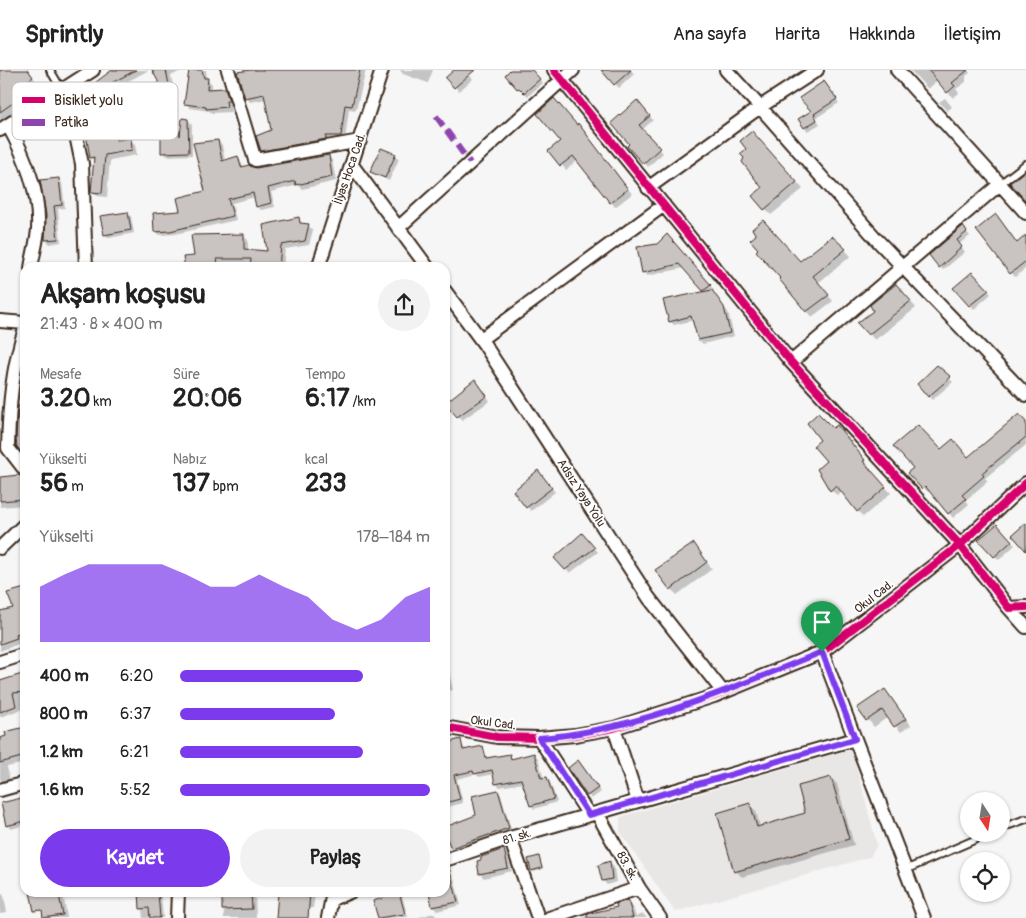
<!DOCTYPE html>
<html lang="tr">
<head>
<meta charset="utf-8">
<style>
  :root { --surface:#fff; --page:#f2f2f2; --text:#222; --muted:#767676; --line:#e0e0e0; --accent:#7c3aed }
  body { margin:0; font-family:Pangolin,sans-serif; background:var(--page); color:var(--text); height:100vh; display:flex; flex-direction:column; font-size:19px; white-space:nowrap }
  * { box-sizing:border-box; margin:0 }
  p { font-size:16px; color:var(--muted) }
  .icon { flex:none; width:28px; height:28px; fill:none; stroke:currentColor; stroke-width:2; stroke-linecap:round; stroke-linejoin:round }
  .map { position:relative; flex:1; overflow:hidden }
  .sheet { position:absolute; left:20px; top:192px; width:430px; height:635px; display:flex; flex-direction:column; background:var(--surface); border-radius:15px; box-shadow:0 1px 4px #0004 }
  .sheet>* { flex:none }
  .needle { width:32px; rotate:168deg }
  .fabs { position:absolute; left:960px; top:722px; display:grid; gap:10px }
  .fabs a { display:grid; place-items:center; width:50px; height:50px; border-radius:50%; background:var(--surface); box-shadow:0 1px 4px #0004; font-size:25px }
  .pin { position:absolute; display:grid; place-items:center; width:42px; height:42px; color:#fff; margin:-51px -21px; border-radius:50% 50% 50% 0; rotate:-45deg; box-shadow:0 0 5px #0007 }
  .pin .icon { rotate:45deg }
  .round { display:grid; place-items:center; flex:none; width:52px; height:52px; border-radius:26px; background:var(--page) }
  .headline { display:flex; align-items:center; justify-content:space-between; height:85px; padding:0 20px }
  h1 { font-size:28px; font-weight:700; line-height:38px }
  .figures { display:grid; grid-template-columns:repeat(3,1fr); gap:8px; height:85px; padding:5px 20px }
  .figures div { display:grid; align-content:center }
  .figures b { font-size:25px; font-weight:700 }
  .figures small { font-size:14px; font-weight:400 }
  .figures p { font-size:14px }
  .chart { height:140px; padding:10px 20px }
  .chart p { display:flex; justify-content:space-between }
  .chart svg { width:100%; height:90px; margin-top:5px; fill:var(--accent); opacity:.7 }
  .cta { display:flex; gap:10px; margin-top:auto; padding:10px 20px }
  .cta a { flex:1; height:58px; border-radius:30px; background:var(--accent); color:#fff; font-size:20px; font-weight:700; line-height:58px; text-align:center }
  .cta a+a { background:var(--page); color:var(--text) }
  ul { padding:0 20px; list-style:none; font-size:16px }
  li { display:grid; grid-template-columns:80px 60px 1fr; align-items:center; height:38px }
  li i { height:12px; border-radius:6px; background:var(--accent) }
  header { display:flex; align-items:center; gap:30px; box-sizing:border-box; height:70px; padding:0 25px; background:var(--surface); border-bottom:1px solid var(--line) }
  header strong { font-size:24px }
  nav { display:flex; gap:28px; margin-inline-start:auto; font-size:18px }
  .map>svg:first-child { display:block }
</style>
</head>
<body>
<header>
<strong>Sprintly</strong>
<nav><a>Ana sayfa</a><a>Harita</a><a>Hakkında</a><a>İletişim</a></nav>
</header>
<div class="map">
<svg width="1026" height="848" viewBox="0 0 1026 848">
  <rect width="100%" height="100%" fill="#f7f6f6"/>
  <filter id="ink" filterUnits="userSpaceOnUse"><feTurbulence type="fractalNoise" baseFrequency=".02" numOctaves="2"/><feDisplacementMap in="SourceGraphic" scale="10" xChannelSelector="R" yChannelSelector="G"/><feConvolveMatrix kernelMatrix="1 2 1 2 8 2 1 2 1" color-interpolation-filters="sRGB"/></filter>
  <g filter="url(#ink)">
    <path fill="#e9e7e6" d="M847 680 853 683 877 775 870 787 675 842 620 762V747Z"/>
    <path fill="#0003" d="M0 0H28L38 14 22 24 28 32 5 48 7 50 0 56Z
      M114 0H149L93 30 88 25Z
      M153 0H183L171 6 179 44 165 47 159 40 117 54V57L102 60V63H115L120 71 130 69 135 74 137 85 110 90 107 127 97 126 93 122 95 91 91 88 83 40 161 13Z
      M190 0H206L207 9 212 14V20L224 19 229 24 233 35 230 36 231 42 212 43 209 41 190 38 186 33Z
      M242 0H366L356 40 349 39 345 70 266 85 262 80 273 61 267 29 250 32 246 27Z
      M400 0H433L428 13 403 4Z
      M456 0H465L473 9 459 21 447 8Z
      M512 0H531L543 13 528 26 518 18Z
      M603 0H631L634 4 619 18Z
      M910 0H968L970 3 966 6V12L956 19 959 23 953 28 938 10 928 19Z
      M827 16 839 33 816 48 820 54 808 61 804 57Z
      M945 28 952 37 947 41 939 32Z
      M641 36 653 50 642 60 663 83 648 97 629 76Z
      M188 50 192 54V85L167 86 163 82 178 62 181 65Z
      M577 56 583 60 632 124 615 137 578 90 566 100 550 81Z
      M758 69 803 119 771 145 765 139Z
      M218 71 222 75 225 91 238 88 244 97 256 99 328 86 332 90 336 111 302 119 298 115 271 122 275 137 261 140 257 136 255 127 232 133 236 150 175 164 160 165 155 161 207 122Z
      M395 85 399 89 389 111 372 102Z
      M58 109 62 113 65 138 58 139 61 172 50 174 46 170Z
      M127 143 131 147 134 163 109 168 105 164Z
      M298 148 303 155 308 156 313 160 309 175 285 179 283 198H252V193H221L222 198H186L196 187 243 166 248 170V180L269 183Z
      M963 158 970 166 959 174 965 182 943 200 940 197Z
      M978 160 1018 174 1026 173V198L1015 207Z
      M832 167 851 186 818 213 833 231 812 247 782 208Z
      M671 170 714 220 711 222 728 242 734 266 703 274 699 270 694 250 674 255 670 251 706 222 684 198 647 206 643 202 658 175Z
      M972 203 991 224 974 239 955 218Z
      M902 221 916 238 875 270 859 254Z
      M937 297 953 312 932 330 928 326Z
      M479 314 490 331 462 350 458 346Z
      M1 340 5 344 4 365 0 366Z
      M1026 353V375L985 408 988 411 966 430 969 434 953 448 930 420 928 422 909 403 941 380 968 389Z
      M833 360 842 363 869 396 868 398 891 423 863 447 842 421 837 425 831 420 818 399 828 391Z
      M18 406 25 409V435L0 437V408Z
      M542 406 555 422 531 441 515 421Z
      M1000 459 1015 475 999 490 979 470Z
      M586 469 598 482 570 503 555 488Z
      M694 475 712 499 677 525 671 519Z
      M25 519V567L20 569 21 573 0 581V543L15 539Z
      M445 594 448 597 453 620 445 622Z
      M25 604V638L0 647V611Z
      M885 621 911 655 901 662 888 647 874 657 859 638Z
      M25 658V693L7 697 11 715 6 716 0 709V669Z
      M445 666 453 671H460L466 681 482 677 488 689 509 685 514 690 534 684 538 688 544 709 546 708 550 712 557 732 534 739 531 735 523 713 500 717 496 714 494 704 479 707 476 704 457 709 463 733 448 737 445 734Z
      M582 696 601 722 591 729 570 698Z
      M831 708 837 714 854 775 742 807 736 801 750 735 756 741 760 757 807 744Z
      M498 721 501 725 512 762 456 781 452 778 445 758 477 746Z
      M21 729 25 734V755L11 759 7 755Z
      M503 780 507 784 512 801 484 808 480 804Z
      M539 788 543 799 534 802 532 800Z
      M610 793 614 797 616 812 607 815 603 811 599 796Z
      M450 804 454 808 461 835 437 841 433 837 445 822V806Z
      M0 822 4 826 7 843 0 844Z
      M39 822H63L67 848H45Z
      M140 822 161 824 163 848H143Z
      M227 822H255L256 848H224L223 828 227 827Z
      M280 822H312L315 825 313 838H307L302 848H277Z
      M382 822H401L408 847 380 848 375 832 384 829Z
      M628 832 633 837 636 847 643 844 647 848H580L618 838Z
      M434 843 438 848H416Z"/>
    <path fill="#c9c3c1" stroke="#3b2a1e" d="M0 0H28L33 7 17 18 23 26 0 42Z
      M112 0H136L87 26 84 21Z
      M152 0H166L174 39 159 43 157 35 113 50V52L98 56V62H115L117 70 131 68 132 80 105 85 102 123 91 122 94 87 90 88 82 39 159 13Z
      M189 0H202L204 8H208L207 19 225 18 229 31H226L227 37 206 39V37L184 34Z
      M250 0H360L352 36 345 35 341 66H326V69L261 81 256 66 271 60 264 24 245 28 237 2Z
      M454 0H475L454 18 445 8Z
      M510 0H532L540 9 524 23 519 18 517 19 505 5Z
      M601 0H631L614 15Z
      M928 0H968L952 13 955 16 947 23Z
      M824 11 837 29 814 44 817 50 804 58 798 49 811 41 799 28Z
      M554 28 577 55 578 53 628 119 610 133 573 86 560 96 548 81 560 71 537 44Z
      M637 30 650 46 639 55 660 78 643 94 627 76 629 74 611 53Z
      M182 48 188 49 189 82 161 83V61L179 60 180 66Z
      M752 61 797 112 764 140 752 126 762 118 742 92 744 88 740 84 746 79 740 71Z
      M218 70 222 91 238 86 241 97 249 95 256 98 329 85 332 107 296 115 295 111 268 118 271 133 256 137 253 123 228 129 233 146 170 161 154 162 153 143 180 141 177 128 205 121 193 73Z
      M381 78 396 84 385 108 370 102Z
      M1026 100V131L1010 113Z
      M59 108 62 135 54 136 58 169 45 170 46 145 40 110Z
      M128 142 131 160 104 165 100 146Z
      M996 144 1017 173 1026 165V191L1010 204 976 160Z
      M299 147 300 153 309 154 305 171 281 175 279 198H250L251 189H217L218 194 185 198 183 187 194 186 191 165 244 164V179L267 181 263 155Z
      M763 150 800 191 832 166 846 179 813 206 829 225 806 242 779 209 780 208 756 181 758 179 750 170 756 165 752 159Z
      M963 156 967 162 957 170 962 177 939 198 929 185Z
      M667 164 711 215 703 221 679 194 642 203 637 177 657 174Z
      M972 202 989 220 969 236 953 218Z
      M896 214 911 231 868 265 857 253 873 241 870 235Z
      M712 220 724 237 730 263 698 270 691 246 669 252 663 230Z
      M937 295 951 307 928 327 917 314Z
      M475 309 487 326 457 347 445 333Z
      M25 335V382H21L17 377 16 369 18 336Z
      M818 343 833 358 837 355 865 390 863 391 886 417 857 442 836 415 830 421 817 399 826 391 813 376 820 370 807 353Z
      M1019 344 1026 352V367L982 403 984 406 962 425 966 429 948 444 925 416 922 419 907 403 913 398 893 376 918 355 941 379 953 369 968 387Z
      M538 400 552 418 526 438 513 421Z
      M19 405 24 408 25 429 0 431V407Z
      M1026 453V481L1012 465Z
      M997 454 1012 471 994 487 978 470Z
      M582 463 595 478 565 500 554 488Z
      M694 473 707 492 670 520 655 500Z
      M25 518V561L16 564 17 568 0 574V541L13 538 7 523Z
      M25 603V622L13 623 16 636 0 642V611Z
      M885 619 906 649 894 657 882 640 866 651 857 638Z
      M25 657V686L0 693V668L6 666 5 662Z
      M461 669 463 680 483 676 486 688 510 684 511 689 534 683 541 708 547 707 554 729 530 736 521 709 495 714 492 700 474 704 473 701 454 705 460 729 445 733V673Z
      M578 690 598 718 587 726 568 698Z
      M831 707 849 769 734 802 717 743 750 733 757 757 805 743 798 716Z
      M498 720 509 758 451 778 445 764V757L476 745 472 726Z
      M21 728 25 751 6 756 1 733Z
      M504 779 508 798 479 804 477 791 481 790V787Z
      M539 786 542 798 531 801 528 789Z
      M610 791 612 809 602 811 598 795Z
      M449 797 458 832 432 837 429 822H445V798Z
      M30 822H49L50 827 59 825 63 845 43 848 42 840 34 841Z
      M139 822H158L160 848H150L149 838 140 839Z
      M226 822H251L252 839 222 840V827L226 826Z
      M278 822H310L308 848H276Z
      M381 822H399L405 844 378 848 373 831 383 828Z
      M628 830 633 848H587V844L617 837 616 834Z"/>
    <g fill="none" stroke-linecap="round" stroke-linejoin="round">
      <defs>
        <path id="service" d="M50 0 62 20
          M1000 114 1026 94
          M1001 758 1026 749
          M905 800 988 764"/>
        <path id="minor" d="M228 0 255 90 360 71
          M554 0 791 292 960 475 1026 413
          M726 0 760 37 817 0
          M897 0 1026 143
          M66 17 82 94 86 198
          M8 55C25 86 40 123 38 159 37 172 33 185 31 198
          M0 60 93 0
          M352 95 428 198
          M648 118 760 37 878 171 1026 325
          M398 158 573 0
          M318 198 382 0
          M445 221 484 274 649 528 723 622
          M0 251 25 253
          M25 259C12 298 9 337 8 378L25 400
          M481 269 664 135
          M791 292 1000 114
          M0 478 25 454
          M1009 538 1026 557
          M0 592 25 584
          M445 657 497 667 539 668 575 665 614 658 714 626 822 582 960 475 1009 538 1026 537
          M614 658 638 731 855 669 822 582
          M539 668 589 745
          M855 669 924 848
          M0 720 25 713
          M597 743 639 818 660 848
          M510 768 538 848
          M445 790 510 768 638 731
          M332 829 350 822
          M177 848 178 822
          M328 848 333 822
          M549 848 639 818"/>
      </defs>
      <use href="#service" stroke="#3b2a1e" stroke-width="10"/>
      <use href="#minor" stroke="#3b2a1e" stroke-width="16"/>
      <use href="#service" stroke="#fff" stroke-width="6"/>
      <use href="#minor" stroke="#fff" stroke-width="12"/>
      <path stroke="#8e44ad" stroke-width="6" stroke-dasharray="12 6" stroke-linecap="butt" d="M436 46 470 93"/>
      <defs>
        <path id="cycleway" d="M554 0 791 292 960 475 1026 413
          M445 657 497 667 539 668 575 665 614 658 714 626 822 582 960 475 1009 538 1026 537"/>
      </defs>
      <use href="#cycleway" stroke="#fff" stroke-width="11"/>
      <use href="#cycleway" stroke="#d6006c" stroke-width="8"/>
    </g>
  </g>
  <g fill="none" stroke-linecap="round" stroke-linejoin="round" filter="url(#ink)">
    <defs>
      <path id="route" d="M822 582 855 669 589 745 539 668C639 660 730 619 822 582Z"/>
    </defs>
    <use href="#route" stroke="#fff" stroke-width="10"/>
    <use href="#route" stroke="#7c3aed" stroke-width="6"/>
  </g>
  <g text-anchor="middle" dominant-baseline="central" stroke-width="4" stroke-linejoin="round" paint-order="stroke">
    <g font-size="12" fill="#3b2a1e" stroke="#fff">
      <text transform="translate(350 99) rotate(-71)">İlyas Hoca Cad.</text>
      <text transform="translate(581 423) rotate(57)">Adsız Yaya Yolu</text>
      <text transform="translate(874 527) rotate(-38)">Okul Cad.</text>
      <text transform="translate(493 653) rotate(7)">Okul Cad.</text>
      <text transform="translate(517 767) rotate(-17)">81. sk.</text>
      <text transform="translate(627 796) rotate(61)">83. sk.</text>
    </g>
  </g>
  <rect x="12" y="12" width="166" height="58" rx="8" fill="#fff" stroke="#c4bfbc" stroke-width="1"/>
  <rect x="22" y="27" width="23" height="6" fill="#d6006c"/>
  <rect x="22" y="49" width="23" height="7" fill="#8e44ad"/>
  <g font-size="14" fill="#3b2a1e">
    <text x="54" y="35">Bisiklet yolu</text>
    <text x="54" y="57">Patika</text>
  </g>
</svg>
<div class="fabs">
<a><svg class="needle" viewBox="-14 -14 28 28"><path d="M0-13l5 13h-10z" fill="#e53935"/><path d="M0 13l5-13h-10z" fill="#767676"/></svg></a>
<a><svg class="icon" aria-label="locate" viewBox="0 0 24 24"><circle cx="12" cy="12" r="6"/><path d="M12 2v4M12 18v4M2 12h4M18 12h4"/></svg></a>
</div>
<div class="pin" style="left:822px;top:582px;background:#1e9e55"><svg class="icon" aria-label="arrive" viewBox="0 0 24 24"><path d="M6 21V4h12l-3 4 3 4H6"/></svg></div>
<section class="sheet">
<div class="headline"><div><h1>Akşam koşusu</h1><p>21:43 · 8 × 400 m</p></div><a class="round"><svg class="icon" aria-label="share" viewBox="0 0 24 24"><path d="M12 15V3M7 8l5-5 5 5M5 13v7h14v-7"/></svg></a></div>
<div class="figures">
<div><p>Mesafe</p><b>3.20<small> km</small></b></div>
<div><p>Süre</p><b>20:06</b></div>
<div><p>Tempo</p><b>6:17<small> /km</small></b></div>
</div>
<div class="figures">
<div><p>Yükselti</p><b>56<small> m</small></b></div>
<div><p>Nabız</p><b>137<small> bpm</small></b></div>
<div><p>kcal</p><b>233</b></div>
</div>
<div class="chart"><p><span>Yükselti</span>178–184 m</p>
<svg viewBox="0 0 160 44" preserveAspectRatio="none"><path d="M0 44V17L10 11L20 6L30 6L40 6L50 6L60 11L70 17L80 17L90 11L100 17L110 22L120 33L130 38L140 33L150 22L160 17V44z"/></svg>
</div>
<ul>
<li><b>400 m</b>6:20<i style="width:73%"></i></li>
<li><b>800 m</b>6:37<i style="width:62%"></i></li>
<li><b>1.2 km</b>6:21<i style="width:73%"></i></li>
<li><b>1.6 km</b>5:52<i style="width:100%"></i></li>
</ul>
<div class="cta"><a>Kaydet</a><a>Paylaş</a></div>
</section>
</div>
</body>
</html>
